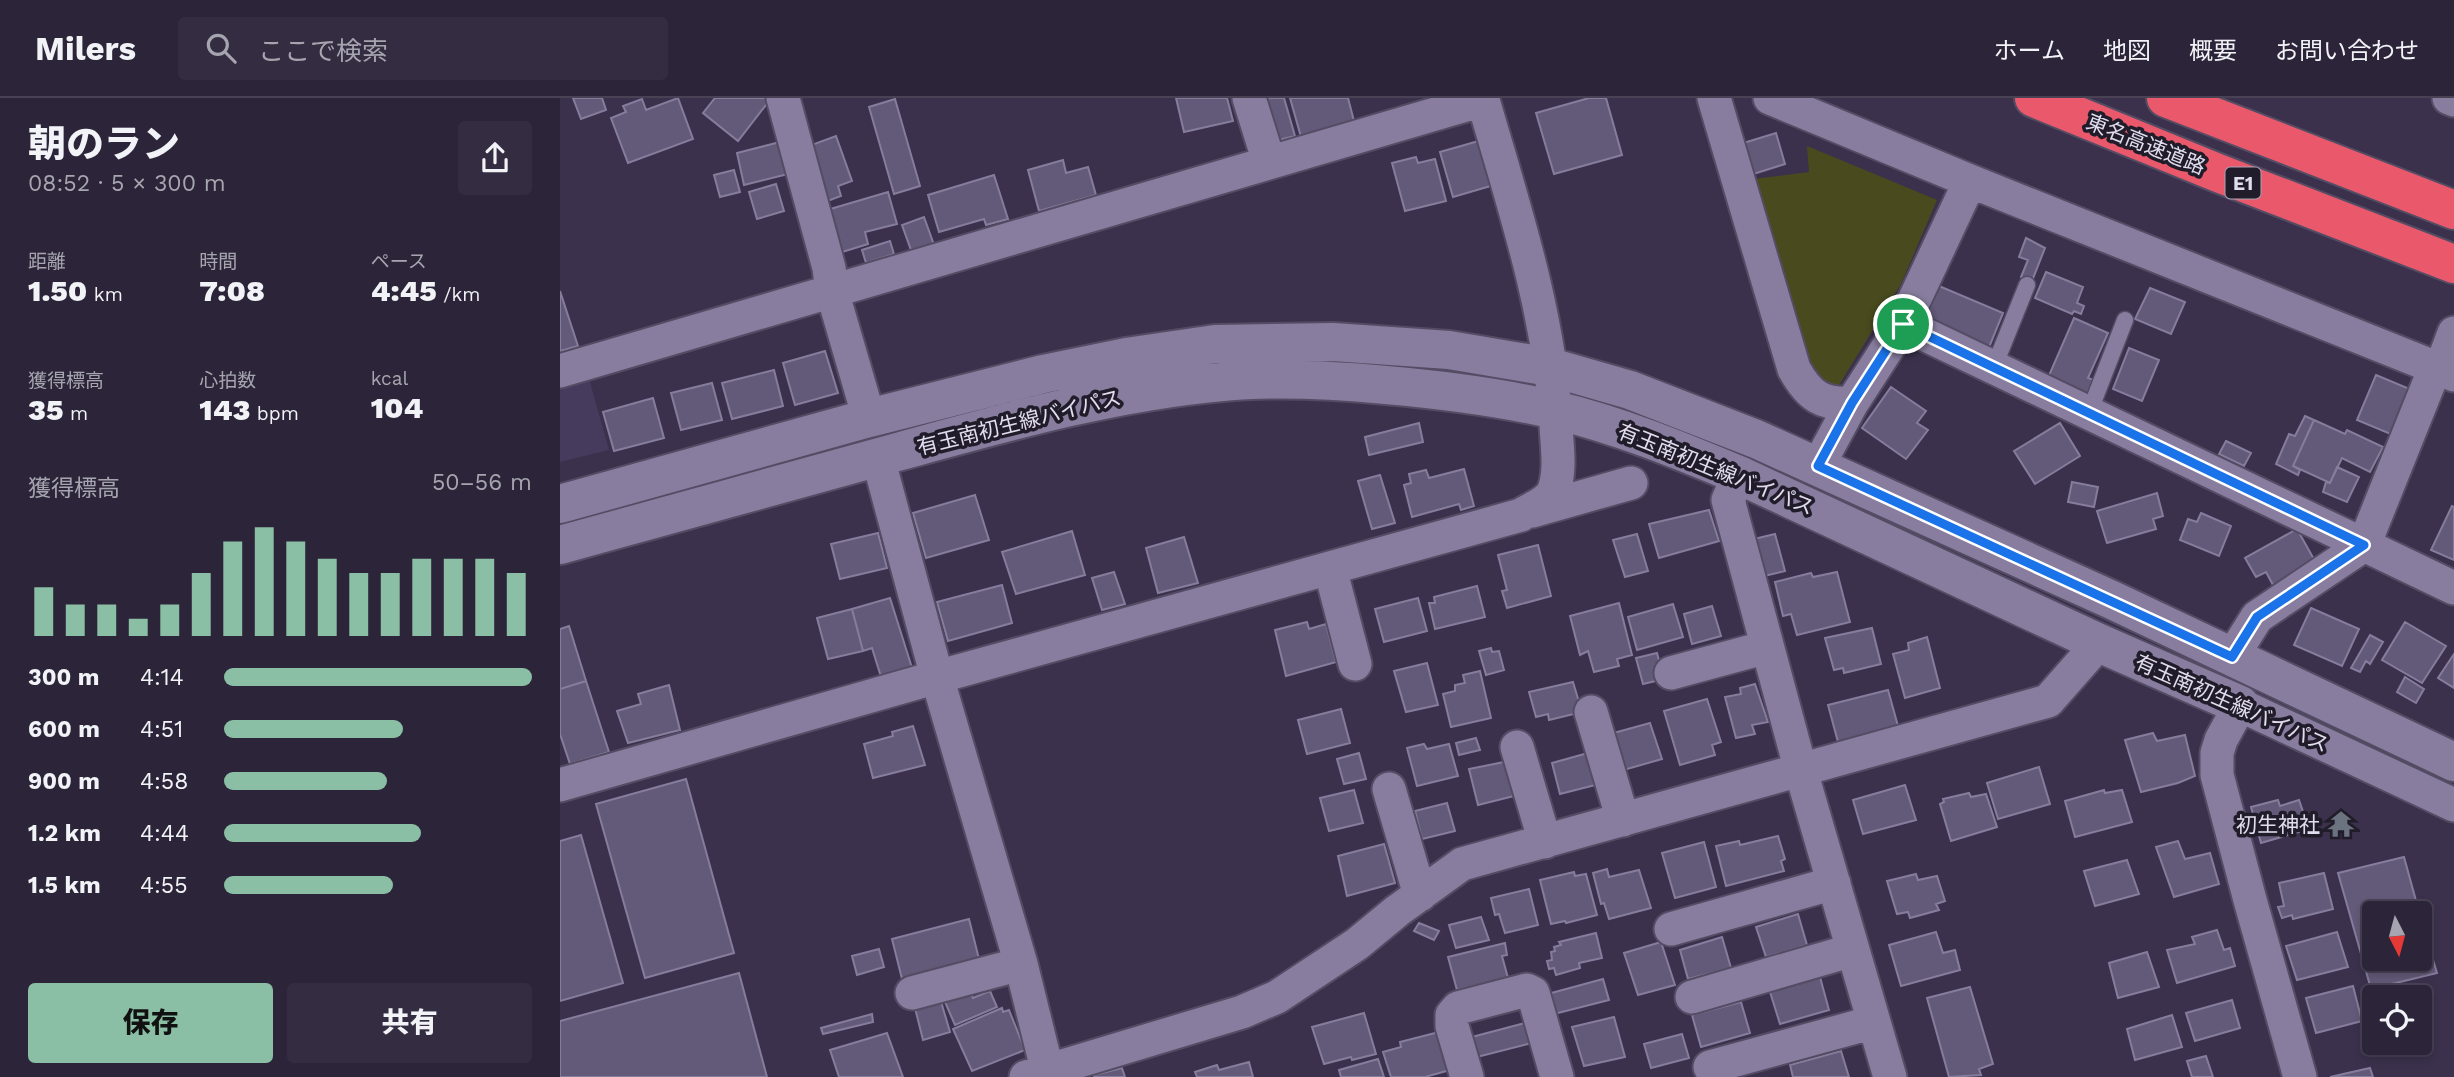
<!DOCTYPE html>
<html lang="ja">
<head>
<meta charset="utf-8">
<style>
  :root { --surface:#2c253a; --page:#342d42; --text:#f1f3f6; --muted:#a6a5af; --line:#484254; --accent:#8abfa5 }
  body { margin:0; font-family:"Work Sans","Noto Sans JP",sans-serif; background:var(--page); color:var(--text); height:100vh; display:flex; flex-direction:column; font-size:26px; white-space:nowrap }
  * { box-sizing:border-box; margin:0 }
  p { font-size:23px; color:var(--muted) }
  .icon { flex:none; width:38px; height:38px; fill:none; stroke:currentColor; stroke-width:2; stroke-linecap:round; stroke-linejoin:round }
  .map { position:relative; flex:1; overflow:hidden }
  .drawer { display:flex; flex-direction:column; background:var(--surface); width:560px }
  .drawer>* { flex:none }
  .needle { width:46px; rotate:174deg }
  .controls { position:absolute; left:1802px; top:803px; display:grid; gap:14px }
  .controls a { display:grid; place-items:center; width:70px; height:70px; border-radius:7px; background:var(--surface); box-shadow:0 4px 10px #0003,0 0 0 2px var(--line); font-size:35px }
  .pin { position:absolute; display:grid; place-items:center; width:60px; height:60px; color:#fff; margin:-30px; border:4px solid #fff; border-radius:50%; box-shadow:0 2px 7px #0007 }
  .round { display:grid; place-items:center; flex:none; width:74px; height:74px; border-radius:7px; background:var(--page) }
  .head { display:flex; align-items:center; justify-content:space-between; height:119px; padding:0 28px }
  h1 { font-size:38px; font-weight:800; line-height:52px }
  .metrics { display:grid; grid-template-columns:repeat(3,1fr); gap:10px; height:119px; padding:7px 28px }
  .metrics div { display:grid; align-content:center }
  .metrics b { font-size:30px; font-weight:800 }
  .metrics small { font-size:19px; font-weight:400 }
  .metrics p { font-size:19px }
  .chart { height:196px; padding:14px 28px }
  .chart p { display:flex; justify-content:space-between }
  .chart svg { width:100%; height:126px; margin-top:7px; stroke:var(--accent); stroke-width:6 }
  .action { display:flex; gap:14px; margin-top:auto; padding:14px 28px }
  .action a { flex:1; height:80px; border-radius:7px; background:var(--accent); color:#111; font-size:28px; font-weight:800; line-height:80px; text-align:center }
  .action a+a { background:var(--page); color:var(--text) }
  ul { padding:0 28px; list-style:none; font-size:23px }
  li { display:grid; grid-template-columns:112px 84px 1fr; align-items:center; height:52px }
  li i { height:18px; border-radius:9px; background:var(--accent) }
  header { display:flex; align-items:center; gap:42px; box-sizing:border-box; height:98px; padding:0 35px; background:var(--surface); border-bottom:2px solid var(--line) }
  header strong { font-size:33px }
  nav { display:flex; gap:38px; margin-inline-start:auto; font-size:24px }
  .search { width:490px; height:63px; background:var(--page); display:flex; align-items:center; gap:18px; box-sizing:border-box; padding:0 24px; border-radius:7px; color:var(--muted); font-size:26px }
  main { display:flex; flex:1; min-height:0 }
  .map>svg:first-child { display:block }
</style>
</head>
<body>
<header>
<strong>Milers</strong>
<div class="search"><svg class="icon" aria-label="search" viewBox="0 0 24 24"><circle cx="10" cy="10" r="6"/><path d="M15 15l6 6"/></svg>ここで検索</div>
<nav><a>ホーム</a><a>地図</a><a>概要</a><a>お問い合わせ</a></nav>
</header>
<main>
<section class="drawer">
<div class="head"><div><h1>朝のラン</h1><p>08:52 · 5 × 300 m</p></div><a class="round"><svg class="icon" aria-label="share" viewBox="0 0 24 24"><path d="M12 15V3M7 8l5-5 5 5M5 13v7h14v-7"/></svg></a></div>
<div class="metrics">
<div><p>距離</p><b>1.50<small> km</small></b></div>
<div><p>時間</p><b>7:08</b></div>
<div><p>ペース</p><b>4:45<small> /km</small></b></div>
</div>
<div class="metrics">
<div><p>獲得標高</p><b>35<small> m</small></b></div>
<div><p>心拍数</p><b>143<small> bpm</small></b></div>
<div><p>kcal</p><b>104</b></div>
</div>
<div class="chart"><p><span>獲得標高</span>50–56 m</p>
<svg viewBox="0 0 160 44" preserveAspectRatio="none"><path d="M5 44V27M15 44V33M25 44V33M35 44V38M45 44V33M55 44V22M65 44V11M75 44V6M85 44V11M95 44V17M105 44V22M115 44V22M125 44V17M135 44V17M145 44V17M155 44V22"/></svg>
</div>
<ul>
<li><b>300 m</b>4:14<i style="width:100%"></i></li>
<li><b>600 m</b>4:51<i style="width:58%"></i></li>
<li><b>900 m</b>4:58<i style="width:53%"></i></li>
<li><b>1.2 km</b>4:44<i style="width:64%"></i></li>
<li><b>1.5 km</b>4:55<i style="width:55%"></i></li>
</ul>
<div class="action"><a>保存</a><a>共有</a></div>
</section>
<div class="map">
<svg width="1894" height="979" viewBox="0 0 1894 979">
  <rect width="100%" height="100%" fill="#3b314d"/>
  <path fill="#463a5d" d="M28 277 49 352 0 364V285Z"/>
  <path fill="#494b1e" d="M1247 48 1377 102 1341 186 1276 292 1247 267 1185 82 1249 74Z"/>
  <path fill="#635978" stroke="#867c9c" stroke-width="2" fill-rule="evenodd" d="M13 0H42L46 12 21 21Z
    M118 0 133 41 68 65 51 20 66 14 63 8 82 1 86 12Z
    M155 0H205L209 3 178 43 143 15Z
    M616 0H667L673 23 624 34Z
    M710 0H724L735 38 711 44 698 4Z
    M730 0H788L794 23 741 39Z
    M1029 0H1046L1062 57 994 76 976 15Z
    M335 1 360 88 334 96 309 9Z
    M1216 35 1225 66 1187 78 1177 47Z
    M276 38 292 83 278 88 281 98 265 104 246 49Z
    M922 42 934 87 893 99 880 54Z
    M220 44 228 76 184 87 177 55Z
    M856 59 858 65 875 61 886 103 845 113 832 65Z
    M503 62 506 75 528 69 536 97 479 113 468 72Z
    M174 72 180 94 160 99 154 77Z
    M434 77 448 121 426 127 424 121 379 134 368 97Z
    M216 86 224 113 197 121 189 94Z
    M328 94 337 126 305 134 308 146 279 155 267 112Z
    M364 119 374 147 352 155 342 127Z
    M1466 140 1485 150 1472 183 1461 179 1468 162 1459 159Z
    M330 143 334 156 306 165 302 152Z
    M1486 174 1523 189 1517 205 1524 208 1521 216 1514 213 1512 216 1475 200Z
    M1379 188 1443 215 1428 252 1363 226Z
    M1590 190 1625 204 1611 236 1575 221Z
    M0 193 18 248 0 253Z
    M1514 220 1548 235 1528 280 1534 282 1526 299 1487 282Z
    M1569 250 1599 262 1582 303 1553 291Z
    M265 253 278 295 235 307 223 265Z
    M214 272 223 308 172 321 162 285Z
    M1816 277 1852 292 1833 337 1797 322Z
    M152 285 162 322 121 332 111 295Z
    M1331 289 1366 313 1357 325 1368 332 1346 361 1302 330Z
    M93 300 104 340 54 353 43 314Z
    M1745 318 1754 322 1733 368 1740 372 1738 377 1716 366 1729 336 1735 338Z
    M1754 322 1785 336 1787 332 1823 349 1810 374 1782 360 1770 385 1733 368Z
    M859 325 863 344 809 357 805 339Z
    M1500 325 1520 358 1475 386 1454 353Z
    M1666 343 1691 355 1684 368 1659 356Z
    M1777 369 1799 379 1787 404 1763 394 1766 384 1770 385Z
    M904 371 914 408 901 412 899 406 852 419 844 387 851 385 849 376 866 372 869 380Z
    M820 377 835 425 812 431 798 383Z
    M1512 384 1538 389 1534 409 1508 404Z
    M1597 395 1603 418 1593 421 1596 431 1547 445 1537 413Z
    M415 397 429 442 366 460 353 415Z
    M1892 408 1894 409V462L1871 452Z
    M1149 412 1159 443 1099 460 1089 426Z
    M1641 415 1671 428 1659 458 1620 442 1628 421 1637 424Z
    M1737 431 1755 463 1713 487 1706 474 1696 479 1685 460Z
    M512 433 525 477 456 496 442 454Z
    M318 435 327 470 280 481 271 446Z
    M1077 436 1088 473 1065 479 1053 442Z
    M1215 436 1225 473 1204 478 1194 441Z
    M624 439 638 485 598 495 586 450Z
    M978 447 991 498 947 510 942 493 947 492 938 457Z
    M554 474 565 506 542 512 532 480Z
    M1277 474 1290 524 1237 537 1231 516 1223 518 1215 484 1251 475 1253 479Z
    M442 487 452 525 388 543 377 504Z
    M917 488 925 519 875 531 869 505H875L874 499Z
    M330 500 353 573 322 582 312 550 303 553 292 511Z
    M858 500 867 533 824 544 815 511Z
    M1059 505 1072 557 1057 561 1059 568 1034 574 1028 553 1020 557 1010 518Z
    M1113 506 1123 539 1077 552 1068 519Z
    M1152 508 1161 538 1132 546 1124 516Z
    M1751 510 1799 531 1782 568 1734 547Z
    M292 511 303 553 268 561 257 520Z
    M747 524 749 531 766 526 776 564 726 578 715 532Z
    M1845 524 1886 548 1862 585 1822 562Z
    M9 528 26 583 0 591V531Z
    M1312 530 1321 566 1284 575 1283 570 1274 572 1265 540Z
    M1810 537 1823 544 1810 566 1806 563 1800 574 1791 570Z
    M1367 539 1380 590 1345 600 1333 556 1349 552 1348 545Z
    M931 550 932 554 939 553 944 572 926 577 919 553Z
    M1097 555 1104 581 1083 586 1076 560Z
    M1894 556V590L1878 580Z
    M867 565 878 607 846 614 834 573Z
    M920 573 931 620 891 629 883 596 895 593V587L905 585 903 577Z
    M1845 579 1864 591 1856 605 1837 594Z
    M26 583 49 654 10 666 0 636V591Z
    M1013 584 1022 614 989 622 988 616 976 619 969 594Z
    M1195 586 1208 624 1192 627 1195 636 1176 640 1165 599 1181 596 1180 590Z
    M109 587 120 632 68 645 57 613 81 606 78 596Z
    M1328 592 1338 628 1278 644 1268 607Z
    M1147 601 1161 644 1152 647 1155 657 1120 667 1104 613Z
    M781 611 790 645 747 656 738 622Z
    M1090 625 1102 661 1060 673 1050 636Z
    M353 628 365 667 313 680 304 646 333 638 332 634Z
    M1593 635 1597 643 1625 637 1635 678 1618 685 1581 694 1565 642Z
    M916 640 920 652 899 657 896 645Z
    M864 646 867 651 889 646 898 678 857 688 847 650Z
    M799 655 806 681 784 686 777 661Z
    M1028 655 1039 686 1000 696 992 665Z
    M944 664 954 698 918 707 909 671Z
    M1479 669 1490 706 1438 721 1427 685Z
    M126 681 174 855 85 880 36 706Z
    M1345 687 1356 722 1303 736 1293 702Z
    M794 692 803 725 769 733 760 700Z
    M1544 692 1545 695 1562 692 1572 724 1515 739 1505 703Z
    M1409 695 1411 699 1426 696 1437 729 1391 743 1380 706 1384 704 1383 701Z
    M1718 702 1720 708 1739 702 1749 731 1701 745 1691 709Z
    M887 705 895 733 862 741 855 713Z
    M21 737 63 885 0 903V743Z
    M1218 738 1225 761 1221 763 1224 773 1166 788 1156 748 1179 743 1180 747Z
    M1618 743 1625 761 1650 755 1659 786 1614 799 1596 749Z
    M1144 744 1156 789 1115 800 1102 755Z
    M824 746 835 785 787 798 778 758Z
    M1844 759 1858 810 1870 823V834L1866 839 1877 875 1811 891 1778 775ZM1815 816H1860V861H1815Z
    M1567 762 1579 796 1535 808 1524 773Z
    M1047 771 1049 779 1079 772 1091 810 1049 821 1044 805 1041 806 1033 775Z
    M1014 774 1015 778 1026 776 1037 817 1006 825 1005 823 991 826 980 782Z
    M1764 775 1773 811 1733 821 1732 817 1722 820 1718 809 1724 808 1719 785Z
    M1356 776 1358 782 1377 778 1385 803 1376 806 1379 812 1350 820 1348 814 1337 816 1327 783Z
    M969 791 978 827 945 835 939 816 935 817 931 800Z
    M1238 816 1247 847 1206 859 1196 829Z
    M921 819 929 842 896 850 889 827Z
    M409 821 420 865 343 885 332 841Z
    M859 825 879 833 874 842 854 833Z
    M1657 832 1664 852 1670 850 1675 868 1617 885 1607 852 1635 846 1632 839Z
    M1376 834 1383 855 1395 852 1400 872 1341 888 1329 847Z
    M1777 834 1788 869 1737 882 1726 848Z
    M1036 835 1042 860 1019 865 1020 870 996 877 994 870 989 871 987 863 992 862 991 854 995 853 994 849 1001 847 999 844Z
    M1162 839 1171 870 1128 881 1120 852Z
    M1101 844 1115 887 1078 897 1064 855Z
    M945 845 947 857 942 858 948 880 897 892 888 859Z
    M319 851 324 869 297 877 292 858Z
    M1587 854 1599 889 1558 900 1549 865Z
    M179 875 207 979H0V923Z
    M1260 879 1269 912 1220 926 1210 894Z
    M1043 881 1049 902 990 917 984 897Z
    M1793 888 1802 923 1756 935 1746 900Z
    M1410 889 1433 966 1419 971 1421 977 1389 979 1367 900Z
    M430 893 437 909 395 927 385 904 410 894 413 900Z
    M380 900 390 934 363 942 354 906Z
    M1672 902 1680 930 1635 943 1626 915Z
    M1181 904 1190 935 1141 949 1132 917Z
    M442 910 443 914 449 912 465 952 412 973 393 931Z
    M804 915 816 956 792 962 791 959 764 966 752 929Z
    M312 916 313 924 263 936 261 930Z
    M1612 917 1622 949 1575 962 1567 931Z
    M1054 919 1065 959 1024 968 1012 929Z
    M965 925 972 945 913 960 908 940Z
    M879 934 890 972 865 979H831L823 954 841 949 840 944Z
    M327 935 343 979H279L270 952Z
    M1122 936 1129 960 1091 970 1084 946Z
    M1281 953 1289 979H1233L1230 967Z
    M1646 958 1653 979H1632L1627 963Z
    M818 961 824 979H781L779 972Z
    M689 964 693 979H637L635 974 657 967 659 972Z
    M562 970 565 979H534V977Z
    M1810 970 1813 979H1770Z"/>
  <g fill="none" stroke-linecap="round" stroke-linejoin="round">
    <defs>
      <path id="lane" d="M1434 269 1467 187
        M1529 315 1565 222"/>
      <path id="street" d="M223 0 269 170 272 193 309 320
        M689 0 709 64
        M1154 0 1234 271C1249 298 1262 307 1292 305
        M1210 0 1410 83 1894 277
        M1889 0 1894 2
        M1343 226 1894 490
        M0 273 923 2C954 109 990 216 996 328 997 348 1001 372 994 392 989 404 972 410 961 417L377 579 0 687
        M318 360 377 579 461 866 489 979
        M1258 368 1292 305 1343 226 1410 83
        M1179 377 1168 402 1241 673 1330 979
        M972 413 1071 385
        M770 470 795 566
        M1672 559 1697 519 1804 447 1875 270 1885 259 1894 235
        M1111 575 1207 549
        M1031 614 1063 722
        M957 649 985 744
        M829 691 860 797
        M1111 831 1274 785
        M352 895 461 866
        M1132 899 1293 852
        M1150 969 1314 924
        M466 979 682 914 717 899 797 846 837 813 902 766 1488 603 1539 545
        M907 979 892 928V917L898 910 967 892 973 895 997 979
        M1740 979 1690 802 1657 677V655L1661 642 1680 607 1894 707"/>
      <path id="secondary" d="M0 406 309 320 483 276 566 259 655 246 773 244 889 252 990 269 1070 292 1196 341 1552 502 1894 664
        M0 447C114 416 227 384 341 353 447 324 552 294 662 284 716 279 772 282 826 287 883 292 940 299 995 312 1058 327 1119 352 1179 377L1539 545 1680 607"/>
      <path id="highway" d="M1474 0 1658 75 1894 166
        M1606 0 1894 112"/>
    </defs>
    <use href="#lane" stroke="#544c64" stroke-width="19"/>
    <use href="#street" stroke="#544c64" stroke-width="37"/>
    <use href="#secondary" stroke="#544c64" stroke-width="42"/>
    <use href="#highway" stroke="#544c64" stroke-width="42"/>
    <use href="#lane" stroke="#887d9e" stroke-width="16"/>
    <use href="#street" stroke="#887d9e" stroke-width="33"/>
    <use href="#secondary" stroke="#887d9e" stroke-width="38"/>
    <use href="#highway" stroke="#ea596b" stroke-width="38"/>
  </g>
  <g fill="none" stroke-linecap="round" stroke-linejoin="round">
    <defs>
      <path id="route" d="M1343 226 1804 447 1697 519 1672 559 1258 368 1292 305Z"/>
    </defs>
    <use href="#route" stroke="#fff" stroke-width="14"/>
    <use href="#route" stroke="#1a73e8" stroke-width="9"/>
  </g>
  <defs>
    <symbol id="temple-bare" viewBox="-9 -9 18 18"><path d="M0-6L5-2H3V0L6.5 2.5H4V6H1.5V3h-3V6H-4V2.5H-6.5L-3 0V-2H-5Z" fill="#6b7280" stroke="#201c29" stroke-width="2.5" paint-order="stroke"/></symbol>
  </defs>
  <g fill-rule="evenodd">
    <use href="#temple-bare" x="1762" y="707" width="38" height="38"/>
  </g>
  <g text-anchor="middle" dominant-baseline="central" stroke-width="7" stroke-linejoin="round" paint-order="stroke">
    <rect fill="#201c29" stroke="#a7a2b3" stroke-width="2" x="1665.5" y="69.5" width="35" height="31" rx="5"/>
    <g font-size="19" font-weight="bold" fill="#e1dcee">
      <text x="1683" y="85">E1</text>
    </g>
    <g font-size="21" fill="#e1dcee" stroke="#201c29">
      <text transform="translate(1586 46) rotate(22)">東名高速道路</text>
      <text transform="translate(459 324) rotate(-14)">有玉南初生線バイパス</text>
      <text transform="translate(1156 371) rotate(22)">有玉南初生線バイパス</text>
      <text transform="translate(1672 605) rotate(24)">有玉南初生線バイパス</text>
    </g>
    <g font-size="21" fill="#e1dcee" stroke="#201c29" text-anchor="end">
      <text x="1760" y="726">初生神社</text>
    </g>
  </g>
</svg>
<div class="controls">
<a><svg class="needle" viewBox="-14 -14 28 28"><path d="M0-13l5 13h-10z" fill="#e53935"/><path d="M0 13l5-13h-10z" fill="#a6a5af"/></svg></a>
<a><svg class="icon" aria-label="locate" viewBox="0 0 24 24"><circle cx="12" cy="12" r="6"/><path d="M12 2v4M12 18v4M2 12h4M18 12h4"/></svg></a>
</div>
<div class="pin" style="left:1343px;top:226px;background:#1e9e55"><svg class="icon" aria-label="arrive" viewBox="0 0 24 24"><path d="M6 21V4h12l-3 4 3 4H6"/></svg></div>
</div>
</main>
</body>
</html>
